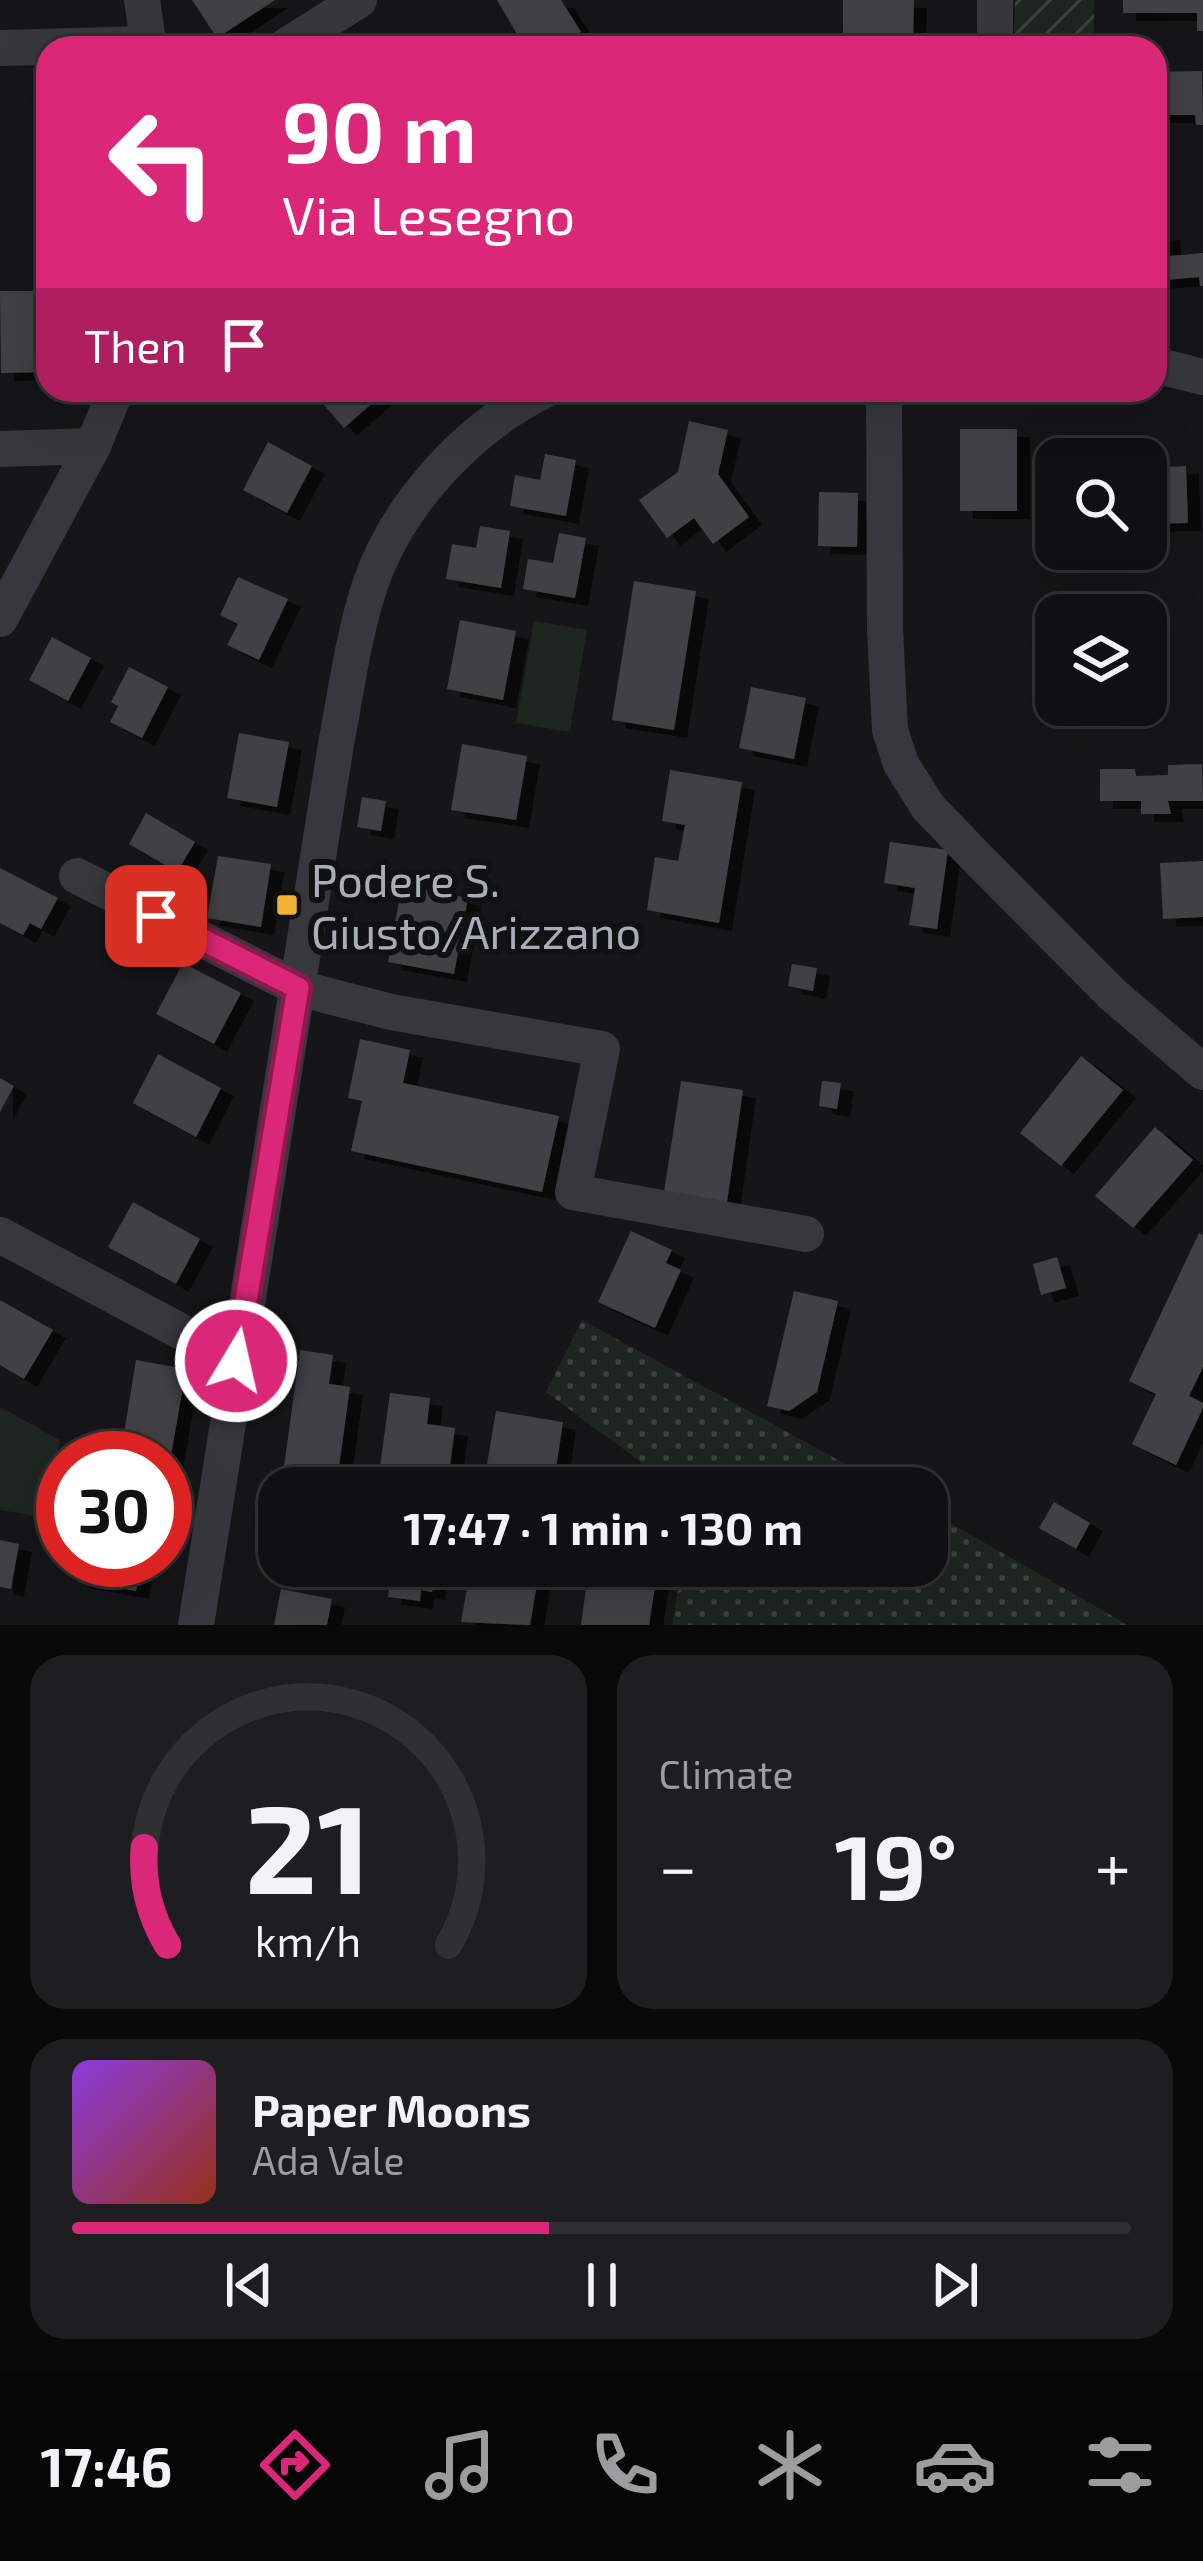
<!DOCTYPE html>
<html lang="en">
<head>
<meta charset="utf-8">
<style>
	:root { --surface:#101012; --page:#1e1e20; --text:#f1f3f6; --muted:#9c9d9f; --line:#303032; --accent:#db2777 }
	body { margin:0; font-family:"Exo 2",sans-serif; background:var(--page); color:var(--text); height:100vh; display:flex; flex-direction:column; font-size:45px; white-space:nowrap }
	* { box-sizing:border-box; margin:0 }
	p { font-size:39px; color:var(--muted) }
	.icon { flex:none; width:66px; height:66px; fill:none; stroke:currentColor; stroke-width:2; stroke-linecap:round; stroke-linejoin:round }
	.map { position:relative; height:1625px; overflow:hidden }
	.details { display:flex; flex-direction:column; gap:30px; padding:30px; background:#09090a; flex:1 }
	.details>* { flex:none }
	.banner { position:absolute; left:36px; top:36px; width:1131px; height:366px; border-radius:36px; box-shadow:0 12px 48px #0002,0 0 0 3px var(--line); background:#db2777; color:#fff; overflow:hidden }
	.buttons { position:absolute; left:1035px; top:438px; display:grid; gap:24px }
	.buttons a { display:grid; place-items:center; width:132px; height:132px; border-radius:24px; background:var(--surface); box-shadow:0 12px 48px #0002,0 0 0 3px var(--line); font-size:60px }
	.speed { position:absolute; left:36px; top:1431px; display:flex; gap:24px; font-size:60px; font-weight:700; text-align:center }
	.speed>* { display:grid; place-content:center; width:156px; height:156px; border-radius:50%; background:var(--surface); box-shadow:0 12px 48px #0002,0 0 0 3px var(--line); line-height:1 }
	.speed .limit { border:18px solid #d22; background:#fff; color:#111 }
	.pin { position:absolute; display:grid; place-items:center; width:102px; height:102px; color:#fff; margin:-51px; border-radius:24px; box-shadow:0 6px 18px #0006 }
	.me { position:absolute; width:132px; margin:-66px; rotate:9deg; stroke-linejoin:round; filter:drop-shadow(0 0 9px #0008) }
	.turn { display:flex; align-items:center; gap:42px; height:252px; padding:0 48px; font-size:54px }
	.turn .icon { width:156px; height:156px; stroke-width:2.5 }
	.turn b { display:block; font-size:84px; line-height:102px }
	.then { display:flex; align-items:center; height:114px; padding:0 48px; background:#0003; gap:24px; font-size:45px }
	.big { font-size:90px; font-weight:700; line-height:1.1 }
	.details .widget { flex:1; display:flex; flex-direction:column; justify-content:center; gap:18px; min-width:0; padding:0 42px; border-radius:36px; background:var(--page) }
	.details .dial { align-items:center; gap:0 }
	.dial svg { height:312px; overflow:visible; fill:none; stroke:var(--line); stroke-width:7; stroke-linecap:round; text-anchor:middle }
	.dial text { fill:var(--text); stroke:none }
	.song { display:flex; align-items:center; gap:36px }
	.cover { width:144px; height:144px; border-radius:18px; background:linear-gradient(135deg,hsl(270 70% 55%),hsl(10 70% 35%)) }
	.played { height:12px; border-radius:6px; background:linear-gradient(90deg,var(--accent) 45%,var(--line) 45%) }
	.keys { display:flex; justify-content:space-around; direction:ltr }
	.heat { display:flex; justify-content:space-between; align-items:center; font-size:66px; direction:ltr }
	.details .tiles { flex:1; display:grid; gap:30px; grid-template-columns:1fr 1fr }
	.widget:last-child { grid-column:span 2 }
	.trip { position:absolute; left:258px; top:1467px; width:690px; height:120px; border-radius:36px; background:var(--surface); box-shadow:0 12px 48px #0002,0 0 0 3px var(--line); font-weight:700; line-height:120px; text-align:center }
	.tab-bar { display:flex; height:192px; justify-content:space-around; align-items:center; background:#060607; color:var(--muted) }
	.tab-bar .icon { width:84px; height:84px }
	.tab-bar .current { color:var(--accent) }
	.tab-bar b { font-size:54px; color:var(--text) }
	.map>svg:first-child { display:block }
</style>
</head>
<body>
<div class="map">
<svg width="1203" height="1625" viewBox="0 0 1203 1625">
	<defs>
		<pattern id="park-dots" width="8" height="8" patternUnits="userSpaceOnUse" patternTransform="scale(3)"><rect width="8" height="8" fill="#1e261f"/><path d="M2 2h.1M6 6h.1" fill="none" stroke="#3c433d" stroke-width="1.8" stroke-linecap="round"/></pattern>
		<pattern id="garden-furrows" width="10" height="10" patternUnits="userSpaceOnUse" patternTransform="scale(3)"><rect width="10" height="10" fill="#1e261f"/><path d="M-1 1l2-2M0 10L10 0M9 11l2-2" fill="none" stroke="#3c433d"/></pattern>
		<filter id="shadow"><feDropShadow dx="13" dy="8" stdDeviation="0" flood-color="#0009"/></filter>
	</defs>
	<rect width="100%" height="100%" fill="#161618"/>
	<!-- grass -->
	<g fill="#1e261f">
		<polygon points="534,621 587,630 570,732 516,723"/>
		<polygon points="0,1407 60,1440 43,1517 0,1510"/>
	</g>
	<!-- park -->
	<g fill="url(#park-dots)">
		<polygon points="582,1320 890,1488 676,1488 546,1392"/>
		<polygon points="927,1510 1128,1625 672,1625 682,1566 927,1566"/>
	</g>
	<!-- garden -->
	<polygon fill="url(#garden-furrows)" points="1015,0 1094,0 1094,48 1014,48"/>
	<!-- building -->
	<g fill="#404145" filter="url(#shadow)">
		<polygon points="192,0 275,0 217,38"/>
		<polygon points="497,0 561,0 581,32 554,48 525,48"/>
		<polygon points="843,0 914,0 913,42 843,42"/>
		<polygon points="1123,0 1203,0 1203,31 1197,31 1197,13 1123,13"/>
		<polygon points="1202,71 1203,125 1196,125 1195,115 1155,115 1155,72"/>
		<polygon points="1167,232 1169,256 1203,253 1203,286 1200,286 1199,277 1155,281 1155,233"/>
		<polygon points="0,291 48,291 48,372 1,373"/>
		<polygon points="311,390 387,390 344,428"/>
		<polygon points="689,421 728,430 718,474 749,517 713,544 694,518 667,538 639,500 678,472"/>
		<rect x="960" y="429" width="57" height="82"/>
		<polygon points="268,442 312,466 287,513 243,490"/>
		<polygon points="545,454 576,460 566,516 510,506 515,475 540,480"/>
		<polygon points="1186,466 1188,523 1146,524 1146,468"/>
		<polygon points="819,492 858,493 857,547 818,546"/>
		<polygon points="480,526 510,531 501,588 446,579 452,544 476,548"/>
		<polygon points="559,533 586,538 575,598 523,589 528,559 553,563"/>
		<polygon points="238,577 288,599 259,660 227,645 238,624 220,615"/>
		<polygon points="634,581 696,591 674,730 612,720"/>
		<polygon points="460,620 516,631 503,700 447,689"/>
		<polygon points="52,637 91,658 68,701 29,680"/>
		<polygon points="129,667 168,687 142,738 110,722 118,706 111,702"/>
		<polygon points="751,687 806,698 794,759 739,748"/>
		<polygon points="239,733 289,742 277,807 227,798"/>
		<polygon points="462,744 527,756 516,820 451,810"/>
		<polygon points="1202,764 1203,801 1168,801 1171,814 1141,814 1141,801 1100,801 1100,769 1135,769 1136,776 1168,775 1168,765"/>
		<polygon points="670,770 742,782 719,923 647,910 655,857 678,861 685,825 662,821"/>
		<polygon points="362,797 386,801 381,831 357,827"/>
		<polygon points="146,813 195,842 177,872 129,844"/>
		<polygon points="890,842 948,850 937,929 909,925 915,888 884,883"/>
		<polygon points="218,856 271,864 261,927 207,918"/>
		<polygon points="1203,861 1203,917 1163,919 1160,863"/>
		<polygon points="0,868 58,898 41,929 30,923 23,935 0,923"/>
		<polygon points="402,885 468,898 454,974 388,962"/>
		<polygon points="183,963 241,993 214,1044 156,1014"/>
		<polygon points="792,964 817,968 813,991 788,986"/>
		<polygon points="360,1039 410,1050 403,1083 559,1116 542,1192 351,1151 362,1101 348,1098"/>
		<polygon points="158,1054 221,1088 196,1137 133,1103"/>
		<polygon points="1081,1056 1123,1090 1061,1166 1020,1133"/>
		<polygon points="0,1078 14,1086 0,1112"/>
		<polygon points="681,1081 743,1090 727,1202 664,1192"/>
		<polygon points="822,1081 841,1083 837,1109 819,1106"/>
		<polygon points="1155,1127 1193,1160 1133,1228 1095,1196"/>
		<polygon points="133,1202 200,1239 176,1284 108,1247"/>
		<polygon points="631,1231 672,1250 666,1263 681,1270 655,1328 598,1302"/>
		<polygon points="1199,1233 1203,1235 1203,1367 1189,1396 1203,1403 1203,1408 1176,1465 1132,1444 1156,1394 1129,1381"/>
		<polygon points="1057,1257 1066,1288 1041,1295 1033,1264"/>
		<polygon points="794,1291 838,1301 817,1392 789,1411 767,1406"/>
		<polygon points="0,1300 53,1330 24,1379 0,1365"/>
		<polygon points="300,1350 333,1355 329,1384 350,1387 336,1488 281,1488"/>
		<polygon points="136,1360 186,1369 169,1467 165,1466 165,1458 120,1458"/>
		<polygon points="390,1393 430,1398 427,1424 455,1428 447,1488 377,1488"/>
		<polygon points="496,1411 563,1422 553,1488 483,1488"/>
		<polygon points="603,1471 629,1475 627,1488 600,1488"/>
		<polygon points="1054,1502 1090,1523 1076,1549 1039,1528"/>
		<polygon points="0,1540 19,1544 11,1589 0,1587"/>
		<polygon points="80,1560 141,1560 136,1591 76,1580"/>
		<polygon points="366,1566 436,1566 432,1592 421,1590 420,1601 388,1597 390,1581 365,1577"/>
		<polygon points="471,1566 540,1566 530,1625 461,1622"/>
		<polygon points="589,1566 658,1566 649,1625 581,1625"/>
		<polygon points="281,1589 332,1599 327,1625 274,1625"/>
	</g>
	<g fill="none" stroke-linecap="round" stroke-linejoin="round">
		<!-- minor -->
		<g stroke="#37383d" stroke-width="36">
			<polyline points="142,0 149,48"/>
			<polyline points="0,48 149,44"/>
			<polyline points="283,48 359,0"/>
			<polyline points="995,48 995,0"/>
			<polyline points="1155,365 1203,377"/>
			<polyline points="884,390 885,629 890,730 901,764 928,807 980,861 1112,994 1203,1072"/>
			<polyline points="0,449 93,446"/>
			<polyline points="0,619 93,446 116,390"/>
			<polyline points="77,876 298,988 391,1012 602,1049 573,1192 806,1234"/>
			<polyline points="0,1235 236,1361"/>
			<path d="M196 1625 336 744C346 692 353 638 369 588 396 506 467 428 545 390"/>
		</g>
	</g>
	<g fill="none" stroke-linecap="round" stroke-linejoin="round">
		<defs>
			<polyline id="route" points="156,916 298,988 236,1361"/>
		</defs>
		<!-- route casing -->
		<use href="#route" stroke="#8e194d" stroke-width="30"/>
		<!-- route -->
		<use href="#route" stroke="#db2777" stroke-width="21"/>
	</g>
	<!-- markers -->
	<rect fill="#f2b134" stroke="#111113" stroke-width="4.5" x="275" y="893" width="24" height="24" rx="6"/>
	<g text-anchor="middle" dominant-baseline="central" stroke-width="12" stroke-linejoin="round" paint-order="stroke">
		<!-- poi labels -->
		<g font-size="45" fill="#a8adb8" stroke="#111113" text-anchor="start">
			<text x="311" y="879">Podere S.<tspan x="311" dy="52">Giusto/Arizzano</tspan></text>
		</g>
	</g>
</svg>
<div class="buttons">
<a><svg class="icon" aria-label="search" viewBox="0 0 24 24"><circle cx="10" cy="10" r="6"/><path d="M15 15l6 6"/></svg></a>
<a><svg class="icon" aria-label="layers" viewBox="0 0 24 24"><path d="M12 4l9 5-9 5-9-5zM3 14l9 5 9-5"/></svg></a>
</div>
<div class="speed"><div class="limit">30</div></div>
<div class="pin" style="left:156px;top:916px;background:#d93025"><svg class="icon" aria-label="arrive" viewBox="0 0 24 24"><path d="M6 21V4h12l-3 4 3 4H6"/></svg></div>
<svg class="me" style="left:236px;top:1361px" viewBox="-20 -20 40 40"><circle r="17" fill="#db2777" stroke="#fff" stroke-width="3"/><path d="M0-11L8 9 0 5-8 9z" fill="#fff"/></svg>
<div class="trip">17:47 · 1 min · 130 m</div>
<div class="banner">
<div class="turn"><svg class="icon" aria-label="left" viewBox="0 0 24 24"><path d="M17 20v-9H6M10 6l-5 5 5 5"/></svg><div><b>90 m</b>Via Lesegno</div></div>
<div class="then">Then<svg class="icon" aria-label="arrive" viewBox="0 0 24 24"><path d="M6 21V4h12l-3 4 3 4H6"/></svg></div>
</div>
</div>
<section class="details">
<div class="tiles">
<div class="widget dial"><svg viewBox="0 0 100 80">
<path d="M14 69A42 42 0 1 1 86 69"/>
<path d="M14 69A42 42 0 0 1 8 44" stroke="#db2777"/>
<text x="50" y="56" font-size="32" font-weight="700">21</text>
<text x="50" y="72" font-size="11">km/h</text>
</svg></div>
<div class="widget"><p>Climate</p>
<div class="heat"><a>−</a><b class="big">19°</b><a>+</a></div>
</div>
<div class="widget">
<div class="song"><i class="cover"></i><div><b>Paper Moons</b><p>Ada Vale</p></div></div>
<div class="played"></div>
<div class="keys"><svg class="icon" aria-label="previous" viewBox="0 0 24 24"><path d="M18 5L8 12l10 7zM5 5v14"/></svg><svg class="icon" aria-label="pause" viewBox="0 0 24 24"><path d="M8 5v14M16 5v14"/></svg><svg class="icon" aria-label="next" viewBox="0 0 24 24"><path d="M6 5l10 7-10 7zM19 5v14"/></svg></div>
</div>
</div>
</section>
<nav class="tab-bar">
<b>17:46</b>
<svg class="icon current" aria-label="directions" viewBox="0 0 24 24"><path d="M12 3l9 9-9 9-9-9zM9 14v-3h6M13 9l2 2-2 2"/></svg>
<svg class="icon" aria-label="music" viewBox="0 0 24 24"><path d="M9 18V5l10-2v13"/><circle cx="6" cy="18" r="3"/><circle cx="16" cy="16" r="3"/></svg>
<svg class="icon" aria-label="phone" viewBox="0 0 24 24"><path d="M5 4h4l2 5-3 2q2 4 5 5l2-3 5 2v4C11 20 4 13 5 4z"/></svg>
<svg class="icon" aria-label="climate" viewBox="0 0 24 24"><path d="M12 3v18M4 7l16 10M4 17L20 7"/></svg>
<svg class="icon" aria-label="car" viewBox="0 0 24 24"><path d="M5 17H2v-5l4-1 3-4h7l3 4 3 1v5h-3M9 17h6M6 11h13"/><circle cx="7" cy="17" r="2"/><circle cx="17" cy="17" r="2"/></svg>
<svg class="icon" aria-label="filters" viewBox="0 0 24 24"><path d="M4 7h16M4 17h16"/><circle cx="9" cy="7" r="2"/><circle cx="15" cy="17" r="2"/></svg>
</nav>
</body>
</html>
